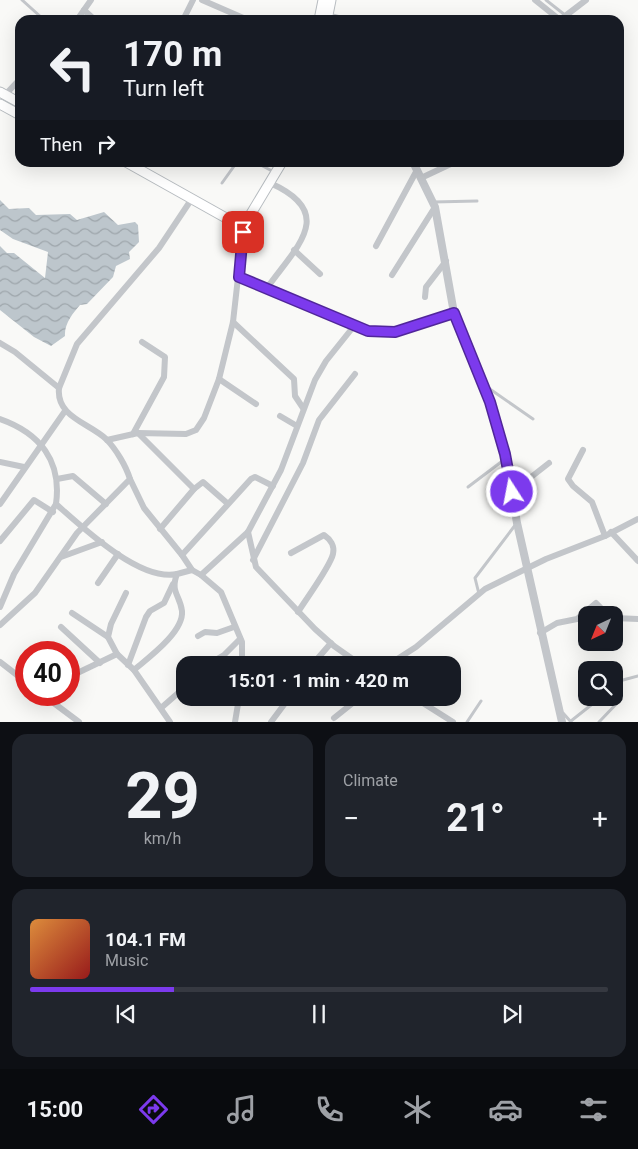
<!DOCTYPE html>
<html lang="en">
<head>
<meta charset="utf-8">
<style>
	:root { --surface:#171b24; --page:#20242c; --text:#f1f3f6; --muted:#9ea1a6; --line:#363941; --accent:#7c3aed }
	body { margin:0; font-family:Roboto,sans-serif; background:var(--page); color:var(--text); height:100vh; display:flex; flex-direction:column; font-size:19px; white-space:nowrap }
	* { box-sizing:border-box; margin:0 }
	p { font-size:16px; color:var(--muted) }
	.icon { flex:none; width:28px; height:28px; fill:none; stroke:currentColor; stroke-width:2; stroke-linecap:round; stroke-linejoin:round }
	.map { position:relative; height:722px; overflow:hidden }
	.details { display:flex; flex-direction:column; gap:12px; padding:12px; background:#0d0f14; flex:1 }
	.details>* { flex:none }
	.banner { position:absolute; left:15px; top:15px; width:609px; height:152px; border-radius:15px; box-shadow:0 5px 20px #0002; background:#171b24; color:var(--text); overflow:hidden }
	.needle { width:32px; rotate:223deg }
	.fabs { position:absolute; left:578px; top:606px; display:grid; gap:10px }
	.fabs a { display:grid; place-items:center; width:45px; height:45px; border-radius:10px; background:var(--surface); box-shadow:0 5px 20px #0002; font-size:25px }
	.speed { position:absolute; left:15px; top:641px; display:flex; gap:10px; font-size:25px; font-weight:700; text-align:center }
	.speed>* { display:grid; place-content:center; width:65px; height:65px; border-radius:50%; background:var(--surface); box-shadow:0 5px 20px #0002; line-height:1 }
	.speed .limit { border:8px solid #d22; background:#fff; color:#111 }
	.pin { position:absolute; display:grid; place-items:center; width:42px; height:42px; color:#fff; margin:-21px; border-radius:10px; box-shadow:0 2px 8px #0006 }
	.me { position:absolute; width:55px; margin:-28px; rotate:349deg; stroke-linejoin:round; filter:drop-shadow(0 0 4px #0008) }
	.turn { display:flex; align-items:center; gap:18px; height:105px; padding:0 25px; font-size:22px }
	.turn .icon { width:65px; height:65px; stroke-width:2.5 }
	.turn b { display:block; font-size:35px; line-height:42px }
	.then { display:flex; align-items:center; height:48px; padding:0 25px; background:#0003; gap:10px; font-size:19px }
	.big { font-size:38px; font-weight:700; line-height:1.1 }
	.details .tile { flex:1; display:flex; flex-direction:column; justify-content:center; gap:8px; min-width:0; padding:0 18px; border-radius:15px; background:var(--page) }
	.details .dial { align-items:center; gap:0 }
	.dial b { font-size:65px; line-height:1 }
	.song { display:flex; align-items:center; gap:15px }
	.cover { width:60px; height:60px; border-radius:8px; background:linear-gradient(135deg,hsl(30 70% 55%),hsl(0 70% 35%)) }
	.played { height:5px; border-radius:2px; background:linear-gradient(90deg,var(--accent) 25%,var(--line) 25%) }
	.keys { display:flex; justify-content:space-around; direction:ltr }
	.heat { display:flex; justify-content:space-between; align-items:center; font-size:28px; direction:ltr }
	.details .tiles { flex:1; display:grid; gap:12px; grid-template-columns:1fr 1fr }
	.tile:last-child { grid-column:span 2 }
	.trip { position:absolute; left:176px; top:656px; width:285px; height:50px; border-radius:15px; background:var(--surface); box-shadow:0 5px 20px #0002; font-weight:700; line-height:50px; text-align:center }
	.tab-bar { display:flex; height:80px; justify-content:space-around; align-items:center; background:#090b0e; color:var(--muted) }
	.tab-bar .icon { width:35px; height:35px }
	.tab-bar .active { color:var(--accent) }
	.tab-bar b { font-size:22px; color:var(--text) }
	.map>svg:first-child { display:block }
</style>
</head>
<body>
<div class="map">
<svg width="638" height="722" viewBox="0 0 638 722">
	<defs>
		<pattern id="water-waves" width="16" height="10" patternUnits="userSpaceOnUse" patternTransform="scale(1.25)"><rect width="16" height="10" fill="#bdc6cc"/><path d="M0 5q4-4 8 0t8 0" fill="none" stroke="#9ea6ab"/></pattern>
	</defs>
	<rect width="100%" height="100%" fill="#f9f9f7"/>
	<!-- water -->
	<path fill="url(#water-waves)" d="M0 200 9 209 29 208 36 215 70 214 77 220 104 212 118 225 135 222 138 225 139 242 129 252 130 259 116 266 113 277 87 304 80 305C73 313 64 324 65 336L51 346 34 337 0 310V246L7 253H14L45 278 48 252 13 239 0 230Z"/>
	<g fill="none" stroke-linecap="round" stroke-linejoin="round">
		<defs>
			<g id="secondary">
				<polyline points="319,20 323,0"/>
				<polyline points="327,20 331,0"/>
				<polyline points="0,92 20,103"/>
				<polyline points="0,104 20,115"/>
				<polyline points="126,162 235,223"/>
				<circle cx="241" cy="226" r="7"/>
				<polyline points="246,222 282,162"/>
			</g>
		</defs>
		<!-- secondary casing -->
		<use href="#secondary" stroke="#b7bcc0" stroke-width="11"/>
		<!-- service -->
		<g stroke="#c3c6ca" stroke-width="3">
			<polyline points="22,0 42,18"/>
			<polyline points="546,0 565,15"/>
			<polyline points="329,14 352,20"/>
			<polyline points="255,162 274,172"/>
			<polyline points="222,183 237,162"/>
			<polyline points="433,202 477,201"/>
			<polyline points="487,387 533,419"/>
			<polyline points="468,487 505,459"/>
			<polyline points="479,594 475,578 516,524"/>
			<polyline points="614,685 623,680 638,676"/>
			<polyline points="428,705 430,698"/>
			<polyline points="563,713 571,722"/>
			<polyline points="571,721 600,698"/>
			<polyline points="467,722 481,701"/>
			<polyline points="599,722 621,699"/>
		</g>
		<!-- minor -->
		<g stroke="#c3c6ca" stroke-width="6">
			<polyline points="202,0 248,20"/>
			<polyline points="535,0 560,20"/>
			<polyline points="84,10 95,20"/>
			<polyline points="77,20 91,0"/>
			<polyline points="183,20 193,0"/>
			<polyline points="560,20 586,0"/>
			<polyline points="5,95 20,79"/>
			<polyline points="421,178 455,162"/>
			<polyline points="376,246 417,170"/>
			<polyline points="294,250 320,274"/>
			<polyline points="392,275 435,207"/>
			<polyline points="239,277 368,331 395,332 454,313"/>
			<path d="M267 288C296 247 338 213 270 183"/>
			<polyline points="425,297 426,287 446,261"/>
			<polyline points="233,322 294,379 295,396 303,408"/>
			<polyline points="0,343 15,352 59,388"/>
			<polyline points="219,379 256,404"/>
			<polyline points="280,416 297,426"/>
			<path d="M0 419C40 433 62 461 56 504 82 527 140 582 177 574"/>
			<polyline points="138,433 194,489 160,529"/>
			<polyline points="133,434 164,377 165,357 142,342"/>
			<polyline points="107,440 138,433 186,434 196,430 204,418 219,379 233,322 243,233"/>
			<polyline points="583,450 568,479 573,486 592,502 605,536"/>
			<polyline points="0,462 24,467"/>
			<polyline points="57,479 73,476 106,504"/>
			<polyline points="130,479 144,508 182,555 192,570 201,575 248,532 281,470 315,380 326,361 354,326"/>
			<polyline points="194,489 203,482 227,503"/>
			<polyline points="512,492 549,463"/>
			<polyline points="0,504 65,411"/>
			<polyline points="248,532 256,567 315,629 334,646 361,665"/>
			<polyline points="611,532 638,561"/>
			<polyline points="0,541 34,500 53,512"/>
			<path d="M291 553 324 535C330 539 335 546 333 554 330 567 306 599 298 612"/>
			<polyline points="182,555 251,479 255,477 273,486"/>
			<polyline points="61,557 102,542"/>
			<polyline points="253,560 303,463 319,420 355,374"/>
			<polyline points="201,575 221,592 242,642 242,665"/>
			<polyline points="98,583 118,554"/>
			<polyline points="0,607 14,574 56,504"/>
			<polyline points="72,613 108,637"/>
			<polyline points="614,618 638,619"/>
			<path d="M0 625 35 593 77 533 130 479C126 466 116 449 106 439 89 423 56 417 59 388L77 344 159 248 191 200"/>
			<polyline points="61,627 100,663"/>
			<polyline points="540,633 557,623 577,619 596,603 608,615"/>
			<polyline points="198,636 205,632 217,633 234,627"/>
			<polyline points="117,654 108,637 111,624 126,593"/>
			<polyline points="0,662 26,682"/>
			<polyline points="128,665 146,617 150,611 164,603 173,584"/>
			<polyline points="207,665 224,655 240,639"/>
			<polyline points="312,665 331,643"/>
			<polyline points="388,665 416,647 485,589 546,559 605,536 638,519"/>
			<path d="M134 670C148 658 184 632 182 611 180 595 170 592 177 574L192 570"/>
			<polyline points="69,677 117,654 134,670 170,722"/>
			<polyline points="43,695 79,722"/>
			<polyline points="415,698 453,722"/>
			<polyline points="161,708 185,687"/>
			<polyline points="334,718 359,698"/>
			<polyline points="235,722 239,698"/>
			<polyline points="271,722 289,698"/>
		</g>
		<!-- tertiary -->
		<polyline stroke="#c3c6ca" stroke-width="8" points="413,162 435,207 454,313 490,402 505,454 517,523 562,722"/>
		<!-- secondary -->
		<use href="#secondary" stroke="#fff" stroke-width="9"/>
	</g>
	<g fill="none" stroke-linecap="round" stroke-linejoin="round">
		<defs>
			<polyline id="route" points="243,232 239,277 368,331 395,332 454,313 490,402 505,454 512,492"/>
		</defs>
		<!-- route casing -->
		<use href="#route" stroke="#51269a" stroke-width="12"/>
		<!-- route -->
		<use href="#route" stroke="#7c3aed" stroke-width="9"/>
	</g>
</svg>
<div class="fabs">
<a><svg class="needle" viewBox="-14 -14 28 28"><path d="M0-13l5 13h-10z" fill="#e53935"/><path d="M0 13l5-13h-10z" fill="#9ea1a6"/></svg></a>
<a><svg class="icon" aria-label="search" viewBox="0 0 24 24"><circle cx="10" cy="10" r="6"/><path d="M15 15l6 6"/></svg></a>
</div>
<div class="speed"><div class="limit">40</div></div>
<div class="pin" style="left:243px;top:232px;background:#d93025"><svg class="icon" aria-label="arrive" viewBox="0 0 24 24"><path d="M6 21V4h12l-3 4 3 4H6"/></svg></div>
<svg class="me" style="left:512px;top:492px" viewBox="-20 -20 40 40"><circle r="17" fill="#7c3aed" stroke="#fff" stroke-width="3"/><path d="M0-11L8 9 0 5-8 9z" fill="#fff"/></svg>
<div class="trip">15:01 · 1 min · 420 m</div>
<div class="banner">
<div class="turn"><svg class="icon" aria-label="left" viewBox="0 0 24 24"><path d="M17 20v-9H6M10 6l-5 5 5 5"/></svg><div><b>170 m</b>Turn left</div></div>
<div class="then">Then<svg class="icon" aria-label="right" viewBox="0 0 24 24"><path d="M7 20v-9h11M14 6l5 5-5 5"/></svg></div>
</div>
</div>
<section class="details">
<div class="tiles">
<div class="tile dial"><b>29</b><p>km/h</p></div>
<div class="tile"><p>Climate</p>
<div class="heat"><a>−</a><b class="big">21°</b><a>+</a></div>
</div>
<div class="tile">
<div class="song"><i class="cover"></i><div><b>104.1 FM</b><p>Music</p></div></div>
<div class="played"></div>
<div class="keys"><svg class="icon" aria-label="previous" viewBox="0 0 24 24"><path d="M18 5L8 12l10 7zM5 5v14"/></svg><svg class="icon" aria-label="pause" viewBox="0 0 24 24"><path d="M8 5v14M16 5v14"/></svg><svg class="icon" aria-label="next" viewBox="0 0 24 24"><path d="M6 5l10 7-10 7zM19 5v14"/></svg></div>
</div>
</div>
</section>
<nav class="tab-bar">
<b>15:00</b>
<svg class="icon active" aria-label="directions" viewBox="0 0 24 24"><path d="M12 3l9 9-9 9-9-9zM9 14v-3h6M13 9l2 2-2 2"/></svg>
<svg class="icon" aria-label="music" viewBox="0 0 24 24"><path d="M9 18V5l10-2v13"/><circle cx="6" cy="18" r="3"/><circle cx="16" cy="16" r="3"/></svg>
<svg class="icon" aria-label="phone" viewBox="0 0 24 24"><path d="M5 4h4l2 5-3 2q2 4 5 5l2-3 5 2v4C11 20 4 13 5 4z"/></svg>
<svg class="icon" aria-label="climate" viewBox="0 0 24 24"><path d="M12 3v18M4 7l16 10M4 17L20 7"/></svg>
<svg class="icon" aria-label="car" viewBox="0 0 24 24"><path d="M5 17H2v-5l4-1 3-4h7l3 4 3 1v5h-3M9 17h6M6 11h13"/><circle cx="7" cy="17" r="2"/><circle cx="17" cy="17" r="2"/></svg>
<svg class="icon" aria-label="filters" viewBox="0 0 24 24"><path d="M4 7h16M4 17h16"/><circle cx="9" cy="7" r="2"/><circle cx="15" cy="17" r="2"/></svg>
</nav>
</body>
</html>
